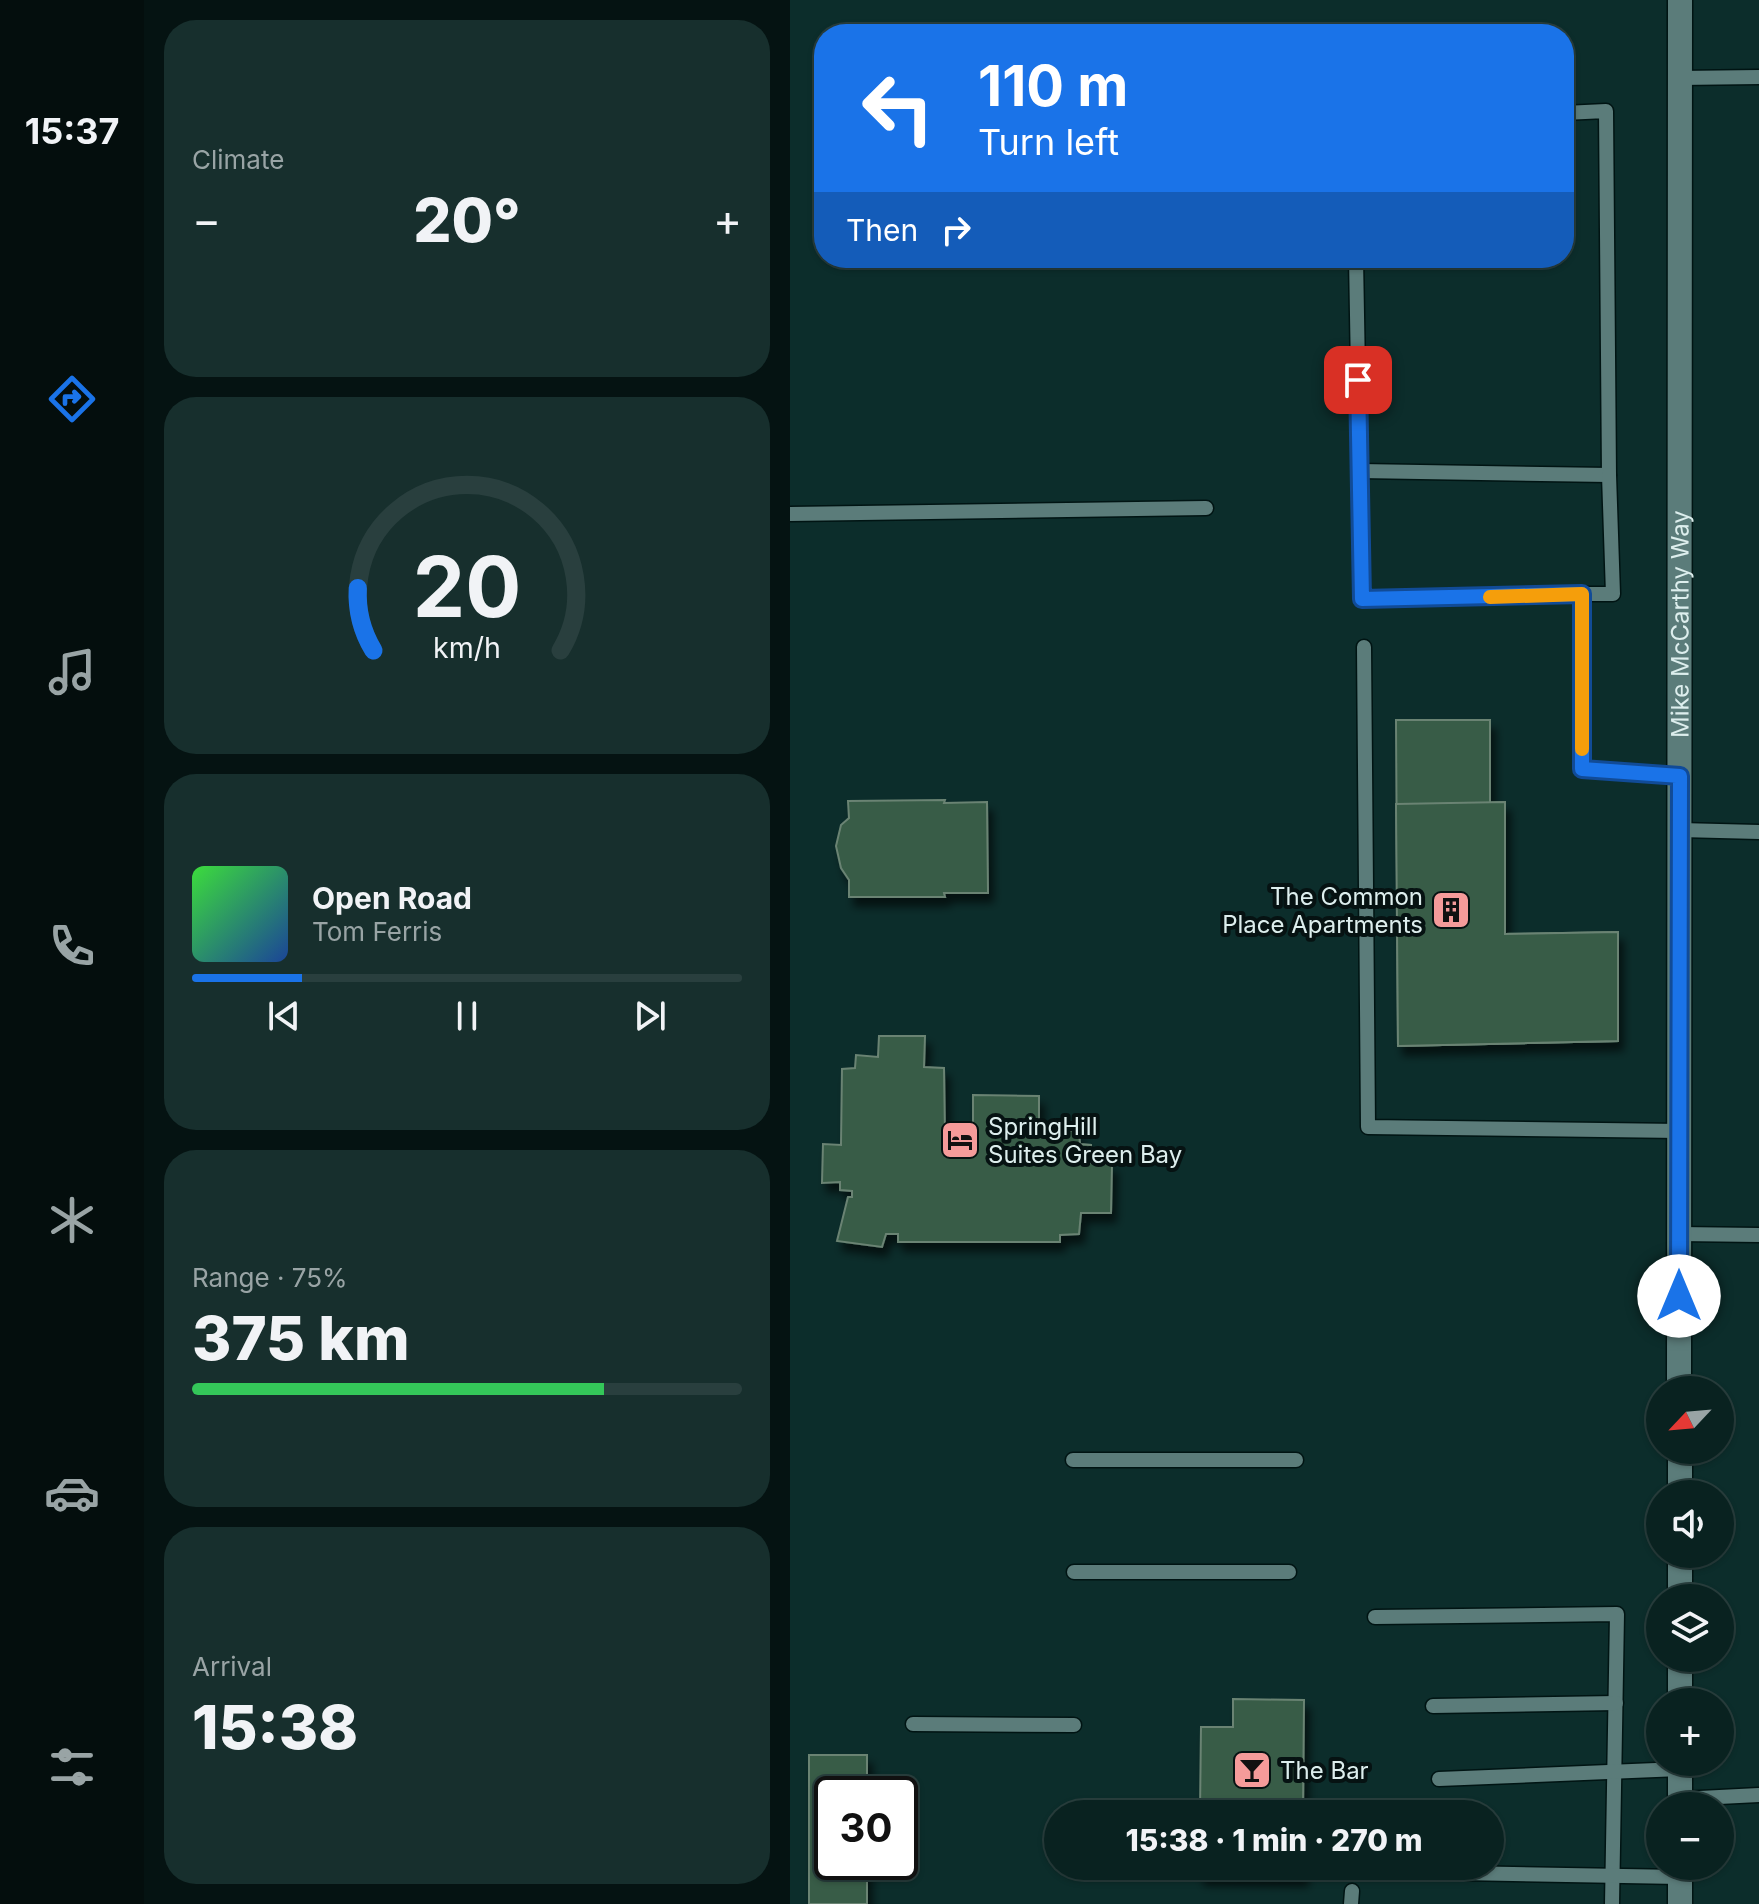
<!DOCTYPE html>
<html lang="en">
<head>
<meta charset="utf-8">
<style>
	:root { --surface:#092220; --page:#172f2d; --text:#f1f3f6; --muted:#99a4a5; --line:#293f3e; --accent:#1a73e8 }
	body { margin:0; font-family:Inter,sans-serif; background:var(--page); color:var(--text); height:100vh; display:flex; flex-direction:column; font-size:30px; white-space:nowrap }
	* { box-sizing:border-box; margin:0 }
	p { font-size:26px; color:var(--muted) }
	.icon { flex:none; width:44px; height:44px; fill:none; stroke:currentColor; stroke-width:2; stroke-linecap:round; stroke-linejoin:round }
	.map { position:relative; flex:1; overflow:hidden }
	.drawer { display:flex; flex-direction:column; gap:20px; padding:20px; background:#051312; width:646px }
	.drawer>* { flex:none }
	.top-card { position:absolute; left:24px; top:24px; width:760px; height:244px; border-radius:32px; box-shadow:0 2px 6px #0004,0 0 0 2px var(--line); background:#1a73e8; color:#fff; overflow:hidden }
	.needle { width:52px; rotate:244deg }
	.tools { position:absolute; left:856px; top:1376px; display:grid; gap:16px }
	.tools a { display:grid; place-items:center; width:88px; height:88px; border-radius:50%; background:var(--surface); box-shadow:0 2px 6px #0004,0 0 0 2px var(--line); font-size:40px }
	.speed { position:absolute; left:24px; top:1776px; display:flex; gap:16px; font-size:40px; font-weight:700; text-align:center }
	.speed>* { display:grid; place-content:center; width:104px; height:104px; border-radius:50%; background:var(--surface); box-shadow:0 2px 6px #0004,0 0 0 2px var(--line); line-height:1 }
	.speed .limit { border:4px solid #111; border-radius:12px; background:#fff; color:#111 }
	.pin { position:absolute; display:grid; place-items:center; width:68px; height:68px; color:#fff; margin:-34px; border-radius:16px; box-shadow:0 4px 12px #0006 }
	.me { position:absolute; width:88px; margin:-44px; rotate:0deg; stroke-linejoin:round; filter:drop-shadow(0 0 6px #0008) }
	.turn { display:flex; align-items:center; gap:28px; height:168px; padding:0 32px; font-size:36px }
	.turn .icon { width:104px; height:104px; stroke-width:2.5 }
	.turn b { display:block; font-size:56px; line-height:68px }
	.then { display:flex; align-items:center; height:76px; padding:0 32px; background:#0003; gap:16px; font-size:30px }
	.big { font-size:60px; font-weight:800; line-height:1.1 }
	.drawer .card { flex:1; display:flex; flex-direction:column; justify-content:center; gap:12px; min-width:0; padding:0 28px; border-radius:32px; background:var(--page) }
	.drawer .dial { align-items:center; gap:0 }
	.dial svg { height:208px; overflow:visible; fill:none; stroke:var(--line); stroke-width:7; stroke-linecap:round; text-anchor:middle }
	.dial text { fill:var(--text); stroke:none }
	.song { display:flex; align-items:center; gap:24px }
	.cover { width:96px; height:96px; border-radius:12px; background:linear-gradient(135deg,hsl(120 70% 55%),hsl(220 70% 35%)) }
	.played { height:8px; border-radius:4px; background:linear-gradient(90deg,var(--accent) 20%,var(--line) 20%) }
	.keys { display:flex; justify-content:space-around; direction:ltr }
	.heat { display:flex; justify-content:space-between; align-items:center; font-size:44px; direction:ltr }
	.charge { height:12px; border-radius:6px; background:linear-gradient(90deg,#34c759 75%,var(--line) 0) }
	.trip { position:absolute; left:254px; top:1800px; width:460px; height:80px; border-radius:40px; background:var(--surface); box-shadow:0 2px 6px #0004,0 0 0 2px var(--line); font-weight:800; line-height:80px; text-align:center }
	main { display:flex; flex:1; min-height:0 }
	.tab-bar { display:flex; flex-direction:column; width:144px; justify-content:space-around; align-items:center; background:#040e0d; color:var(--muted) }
	.tab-bar .icon { width:56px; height:56px }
	.tab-bar .selected { color:var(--accent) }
	.tab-bar b { font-size:36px; color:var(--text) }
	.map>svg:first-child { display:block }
</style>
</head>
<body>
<main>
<nav class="tab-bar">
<b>15:37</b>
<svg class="icon selected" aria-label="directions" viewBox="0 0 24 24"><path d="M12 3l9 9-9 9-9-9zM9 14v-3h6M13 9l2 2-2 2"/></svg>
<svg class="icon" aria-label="music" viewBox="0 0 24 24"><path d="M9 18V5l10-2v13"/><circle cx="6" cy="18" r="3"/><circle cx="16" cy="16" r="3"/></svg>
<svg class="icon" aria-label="phone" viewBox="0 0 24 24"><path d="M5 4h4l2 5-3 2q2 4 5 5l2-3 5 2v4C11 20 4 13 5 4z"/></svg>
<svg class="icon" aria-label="climate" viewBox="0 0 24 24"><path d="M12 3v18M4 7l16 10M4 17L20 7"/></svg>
<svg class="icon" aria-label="car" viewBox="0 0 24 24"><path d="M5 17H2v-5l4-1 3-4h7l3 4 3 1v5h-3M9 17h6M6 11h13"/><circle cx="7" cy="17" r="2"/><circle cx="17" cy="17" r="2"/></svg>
<svg class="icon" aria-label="filters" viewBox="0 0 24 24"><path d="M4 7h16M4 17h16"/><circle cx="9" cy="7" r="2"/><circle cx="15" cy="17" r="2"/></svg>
</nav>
<section class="drawer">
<div class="card"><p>Climate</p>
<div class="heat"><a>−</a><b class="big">20°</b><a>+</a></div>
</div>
<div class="card dial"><svg viewBox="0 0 100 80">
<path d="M14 69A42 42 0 1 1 86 69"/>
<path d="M14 69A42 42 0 0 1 8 45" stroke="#1a73e8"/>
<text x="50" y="56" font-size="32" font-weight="700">20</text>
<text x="50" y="72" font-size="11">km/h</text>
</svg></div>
<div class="card">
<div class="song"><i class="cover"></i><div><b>Open Road</b><p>Tom Ferris</p></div></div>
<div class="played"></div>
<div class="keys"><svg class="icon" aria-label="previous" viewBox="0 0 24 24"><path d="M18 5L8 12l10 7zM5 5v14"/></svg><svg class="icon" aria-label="pause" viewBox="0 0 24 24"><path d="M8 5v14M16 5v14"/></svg><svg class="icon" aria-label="next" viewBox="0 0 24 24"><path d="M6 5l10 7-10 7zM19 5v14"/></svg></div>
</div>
<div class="card"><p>Range · 75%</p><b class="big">375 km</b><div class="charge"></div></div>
<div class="card"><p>Arrival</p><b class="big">15:38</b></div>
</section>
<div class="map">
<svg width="969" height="1904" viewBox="0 0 969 1904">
	<defs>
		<filter id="shadow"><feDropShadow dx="5" dy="9" stdDeviation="4" flood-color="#0009"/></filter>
	</defs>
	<rect width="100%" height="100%" fill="#0c2d2b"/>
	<!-- building -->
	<g fill="#375b46" stroke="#6a8373" stroke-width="2" filter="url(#shadow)">
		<polygon points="606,720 700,720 700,803 715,802 715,934 828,932 828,1041 608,1046"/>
		<polygon points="155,800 154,803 197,802 198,893 154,893 155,897 59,897 59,880 51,868 46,846 51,825 59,818 58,801"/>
		<polygon points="715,802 715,934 828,932 828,1041 608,1046 606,804"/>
		<polygon points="89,1036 135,1036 134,1067 154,1068 155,1136 164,1135 165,1130 183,1131 183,1095 249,1096 249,1130 289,1131 290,1144 301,1145 301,1163 322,1164 321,1213 291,1213 289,1234 270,1235 270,1242 108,1242 108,1234 96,1234 92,1247 47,1241 58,1197 62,1197 62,1191 50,1190 50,1182 32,1183 33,1144 51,1145 52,1069 65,1068 66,1055 88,1057"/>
		<polygon points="443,1699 514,1700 513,1814 410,1814 411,1727 443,1727"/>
		<polygon points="19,1755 77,1755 77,1794 42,1794 42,1862 77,1862 77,1904 19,1904"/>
		<polygon points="410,1866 513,1866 513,1877 409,1876"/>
	</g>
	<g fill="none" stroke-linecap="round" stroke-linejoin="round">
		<defs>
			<g id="lane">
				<polyline points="889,78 969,77"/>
				<polyline points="566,258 572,599 792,594 792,769 890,776"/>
				<polyline points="570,471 819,475 816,111 774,113"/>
				<polyline points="0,514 416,508"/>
				<polyline points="792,594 823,594 819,475"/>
				<polyline points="574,647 578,1127 890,1131"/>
				<polyline points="890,830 969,832"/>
				<polyline points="889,1234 969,1235"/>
				<polyline points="283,1460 506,1460"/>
				<polyline points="284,1572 499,1572"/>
				<polyline points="585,1617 827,1614 822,1904"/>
				<polyline points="643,1706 826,1703"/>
				<polyline points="123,1724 284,1725"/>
				<polyline points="649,1779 890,1769"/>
				<polyline points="890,1799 969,1795"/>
				<polyline points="617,1872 890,1877"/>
				<polyline points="561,1904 562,1891"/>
			</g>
			<g id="street">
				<path id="s1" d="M889 1390 890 0"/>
				<polyline points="890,1450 890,1494"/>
				<polyline points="890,1554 890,1598"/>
				<polyline points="890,1658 890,1702"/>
				<polyline points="890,1762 890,1806"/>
				<polyline points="890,1904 890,1866"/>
			</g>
		</defs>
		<!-- lane casing -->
		<use href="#lane" stroke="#001413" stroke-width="17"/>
		<!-- street casing -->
		<use href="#street" stroke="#001413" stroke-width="27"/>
		<!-- lane -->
		<use href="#lane" stroke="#5b7c7a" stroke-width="14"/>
		<!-- street -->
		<use href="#street" stroke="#5b7c7a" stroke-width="24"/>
	</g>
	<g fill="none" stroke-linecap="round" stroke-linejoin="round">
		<defs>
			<polyline id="route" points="568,380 572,599 792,594 792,769 890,776 889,1296"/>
		</defs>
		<!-- route casing -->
		<use href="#route" stroke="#114b97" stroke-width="20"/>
		<!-- route -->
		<use href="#route" stroke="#1a73e8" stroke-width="14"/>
		<!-- slow -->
		<polyline stroke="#f59e0b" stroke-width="14" points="700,597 792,594 792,749"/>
	</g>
	<!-- icons -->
	<defs>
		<symbol id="building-square" viewBox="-11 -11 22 22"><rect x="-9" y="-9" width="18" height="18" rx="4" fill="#f59b9a" stroke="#061212"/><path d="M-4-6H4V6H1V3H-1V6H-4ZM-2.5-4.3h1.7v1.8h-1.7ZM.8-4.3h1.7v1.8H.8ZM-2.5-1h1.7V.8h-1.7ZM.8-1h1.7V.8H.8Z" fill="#111"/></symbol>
		<symbol id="hotel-square" viewBox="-11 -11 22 22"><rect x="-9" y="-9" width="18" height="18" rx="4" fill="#f59b9a" stroke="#061212"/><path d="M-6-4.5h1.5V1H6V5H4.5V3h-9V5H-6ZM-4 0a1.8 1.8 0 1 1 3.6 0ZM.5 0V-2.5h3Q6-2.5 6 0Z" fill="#111"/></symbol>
		<symbol id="bar-square" viewBox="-11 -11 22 22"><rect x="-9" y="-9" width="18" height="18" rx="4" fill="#f59b9a" stroke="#061212"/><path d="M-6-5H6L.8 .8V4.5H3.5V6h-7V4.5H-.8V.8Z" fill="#111"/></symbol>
	</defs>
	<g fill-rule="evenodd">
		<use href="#building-square" x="639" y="888" width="44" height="44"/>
		<use href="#hotel-square" x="148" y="1118" width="44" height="44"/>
		<use href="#bar-square" x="440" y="1748" width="44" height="44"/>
	</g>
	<g text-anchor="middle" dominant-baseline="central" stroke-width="8" stroke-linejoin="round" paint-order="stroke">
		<!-- street labels -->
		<g font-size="24" fill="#ddeeed" stroke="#061212">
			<text stroke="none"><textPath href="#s1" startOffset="766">Mike McCarthy Way</textPath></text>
		</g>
		<!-- poi labels -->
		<g font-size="24" fill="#ddeeed" stroke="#061212" text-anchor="start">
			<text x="633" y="896" text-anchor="end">The Common<tspan x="633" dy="28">Place Apartments</tspan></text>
			<text x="198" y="1126">SpringHill<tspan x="198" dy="28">Suites Green Bay</tspan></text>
			<text x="490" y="1770">The Bar</text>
		</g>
	</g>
</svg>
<div class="tools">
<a><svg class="needle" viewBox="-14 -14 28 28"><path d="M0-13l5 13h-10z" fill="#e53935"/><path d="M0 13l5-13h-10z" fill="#99a4a5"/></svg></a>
<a><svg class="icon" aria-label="sound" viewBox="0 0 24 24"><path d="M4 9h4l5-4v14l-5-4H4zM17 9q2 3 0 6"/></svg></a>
<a><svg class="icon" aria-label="layers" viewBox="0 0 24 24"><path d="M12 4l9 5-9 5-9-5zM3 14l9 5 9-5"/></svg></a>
<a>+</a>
<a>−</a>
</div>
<div class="speed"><div class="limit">30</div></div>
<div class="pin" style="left:568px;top:380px;background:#d93025"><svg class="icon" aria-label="arrive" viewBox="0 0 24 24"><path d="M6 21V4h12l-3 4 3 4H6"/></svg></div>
<svg class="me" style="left:889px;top:1296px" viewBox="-20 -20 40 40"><circle r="19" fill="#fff"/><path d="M0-13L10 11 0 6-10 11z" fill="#1a73e8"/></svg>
<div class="trip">15:38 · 1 min · 270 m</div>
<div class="top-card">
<div class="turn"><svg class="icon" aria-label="left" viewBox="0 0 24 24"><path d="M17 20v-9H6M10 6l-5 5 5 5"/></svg><div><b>110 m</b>Turn left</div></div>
<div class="then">Then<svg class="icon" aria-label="right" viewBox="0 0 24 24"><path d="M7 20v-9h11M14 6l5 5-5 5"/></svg></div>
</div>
</div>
</main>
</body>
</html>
